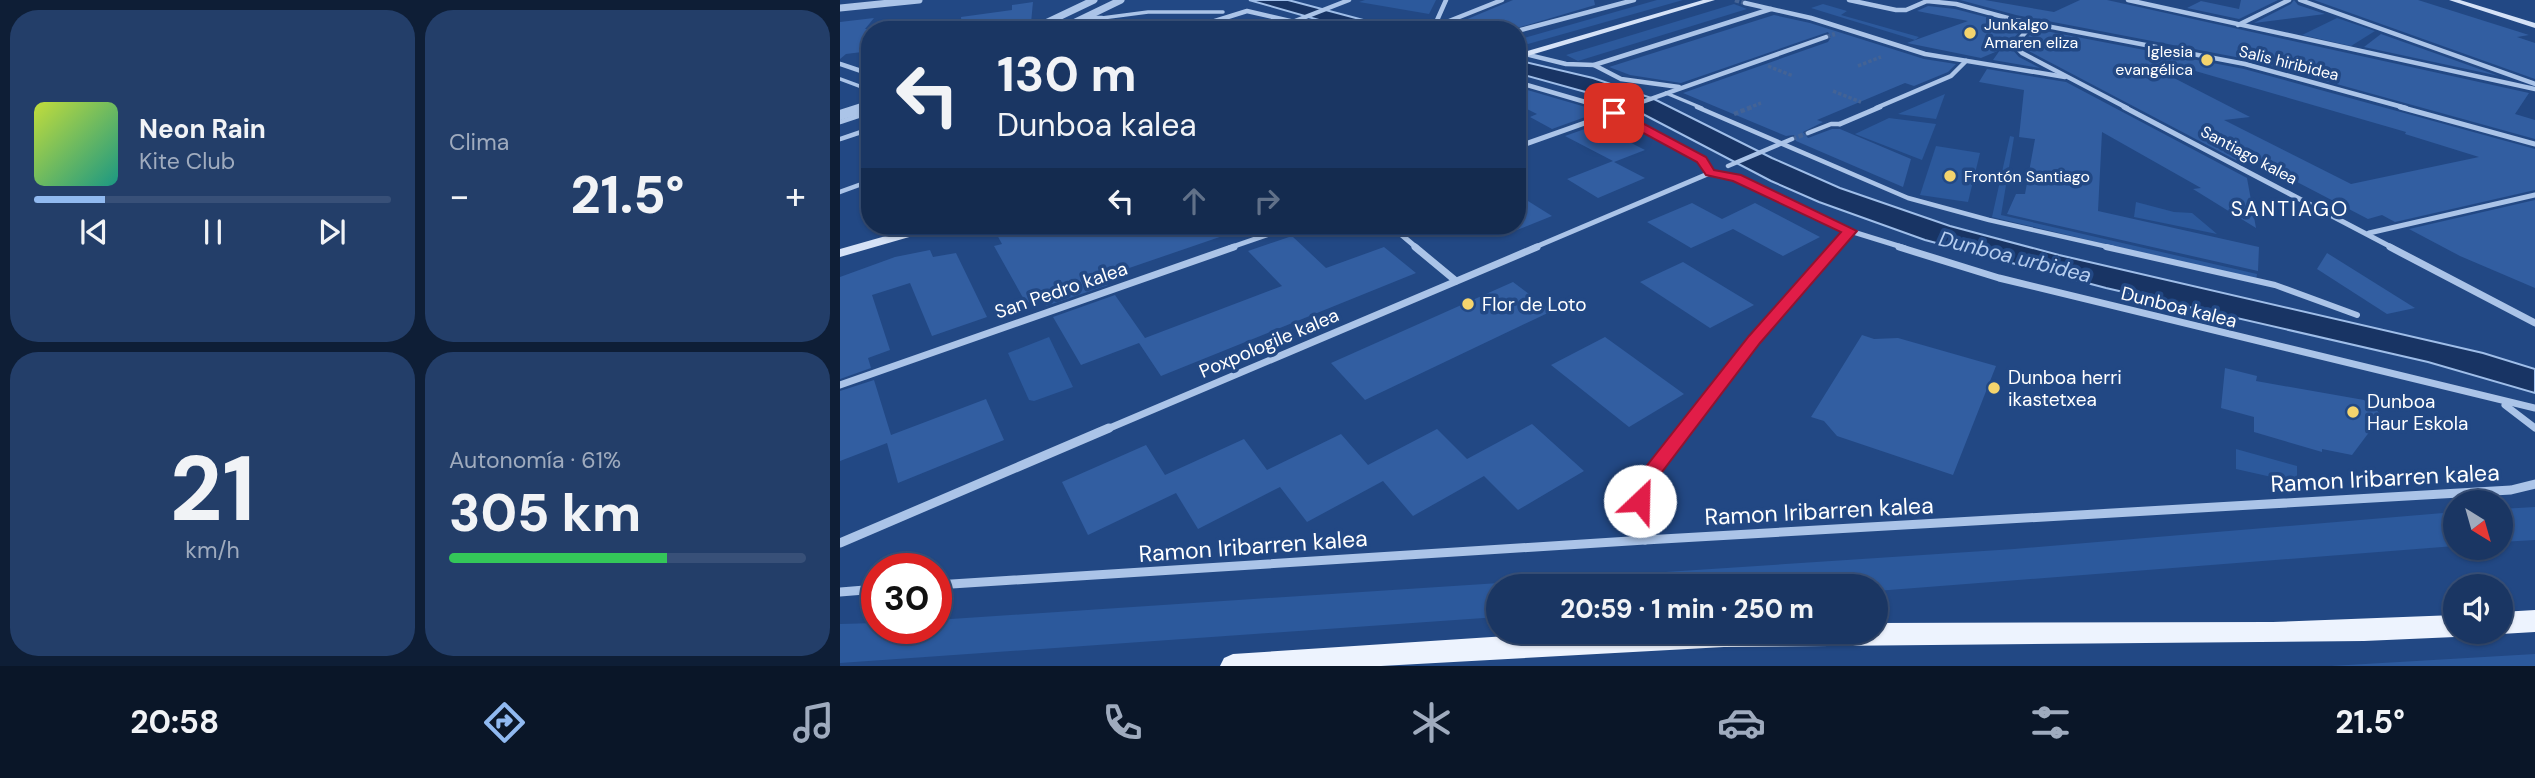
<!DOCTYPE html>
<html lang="es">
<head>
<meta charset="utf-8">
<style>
	:root { --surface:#1a3663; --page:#233e69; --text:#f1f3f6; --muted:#9fabbe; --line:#385078; --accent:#90b9f0 }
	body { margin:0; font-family:"DM Sans",sans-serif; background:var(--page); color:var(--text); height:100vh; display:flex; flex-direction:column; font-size:26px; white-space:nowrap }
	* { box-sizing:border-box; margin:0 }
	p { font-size:23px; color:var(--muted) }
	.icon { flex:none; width:38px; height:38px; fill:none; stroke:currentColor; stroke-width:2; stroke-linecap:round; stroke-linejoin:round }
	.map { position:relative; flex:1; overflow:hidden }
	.sheet { display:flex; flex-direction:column; gap:10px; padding:10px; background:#0e1e36; width:840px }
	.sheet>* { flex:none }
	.hud { position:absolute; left:21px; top:21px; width:665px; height:214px; border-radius:28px; box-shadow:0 2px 5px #0004,0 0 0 2px var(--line); background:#1a3663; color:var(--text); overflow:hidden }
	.needle { width:46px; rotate:143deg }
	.tools { position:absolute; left:1603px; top:490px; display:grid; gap:14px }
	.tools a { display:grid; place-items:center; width:70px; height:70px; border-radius:50%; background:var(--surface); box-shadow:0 2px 5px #0004,0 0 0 2px var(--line); font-size:35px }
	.speed { position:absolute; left:21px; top:553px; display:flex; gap:14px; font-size:35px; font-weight:700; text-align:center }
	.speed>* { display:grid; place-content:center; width:91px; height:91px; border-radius:50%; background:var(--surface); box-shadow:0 2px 5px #0004,0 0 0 2px var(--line); line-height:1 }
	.speed .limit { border:10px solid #d22; background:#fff; color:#111 }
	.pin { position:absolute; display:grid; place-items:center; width:60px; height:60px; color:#fff; margin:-30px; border-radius:14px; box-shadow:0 4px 10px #0006 }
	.me { position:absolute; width:77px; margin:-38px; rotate:24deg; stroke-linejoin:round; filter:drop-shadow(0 0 5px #0008) }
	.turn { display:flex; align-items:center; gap:24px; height:147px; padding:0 21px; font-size:32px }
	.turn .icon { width:91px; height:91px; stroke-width:2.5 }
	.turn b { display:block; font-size:49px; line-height:60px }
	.lanes { display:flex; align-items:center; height:66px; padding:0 21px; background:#0003; justify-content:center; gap:35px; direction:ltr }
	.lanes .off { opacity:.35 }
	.big { font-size:52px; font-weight:800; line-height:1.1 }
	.sheet .widget { flex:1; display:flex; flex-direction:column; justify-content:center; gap:10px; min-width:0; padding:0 24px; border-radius:28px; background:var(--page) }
	.sheet .dial { align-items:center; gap:0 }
	.dial b { font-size:91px; line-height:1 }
	.song { display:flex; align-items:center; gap:21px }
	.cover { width:84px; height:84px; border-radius:10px; background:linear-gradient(135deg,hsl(70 70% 55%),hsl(170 70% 35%)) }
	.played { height:7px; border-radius:4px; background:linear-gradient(90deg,var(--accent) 20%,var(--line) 20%) }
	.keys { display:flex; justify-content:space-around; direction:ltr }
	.heat { display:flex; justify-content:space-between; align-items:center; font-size:38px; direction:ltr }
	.charge { height:10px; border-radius:5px; background:linear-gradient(90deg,#34c759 61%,var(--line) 0) }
	.sheet .tiles { flex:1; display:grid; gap:10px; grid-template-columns:repeat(2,1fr) }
	.trip { position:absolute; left:646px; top:574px; width:402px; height:70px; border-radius:35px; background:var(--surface); box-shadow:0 2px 5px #0004,0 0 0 2px var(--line); font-weight:800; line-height:70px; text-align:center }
	.tab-bar { display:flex; height:112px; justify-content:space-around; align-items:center; background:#0a1628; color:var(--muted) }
	.tab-bar .icon { width:49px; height:49px }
	.tab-bar .active { color:var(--accent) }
	.tab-bar b { font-size:32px; color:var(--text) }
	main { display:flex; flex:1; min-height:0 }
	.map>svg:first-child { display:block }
</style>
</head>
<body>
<main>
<section class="sheet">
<div class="tiles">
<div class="widget">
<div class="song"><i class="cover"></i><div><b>Neon Rain</b><p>Kite Club</p></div></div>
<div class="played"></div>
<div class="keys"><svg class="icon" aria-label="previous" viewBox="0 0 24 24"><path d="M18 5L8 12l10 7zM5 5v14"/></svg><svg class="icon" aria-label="pause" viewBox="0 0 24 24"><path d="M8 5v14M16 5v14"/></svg><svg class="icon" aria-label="next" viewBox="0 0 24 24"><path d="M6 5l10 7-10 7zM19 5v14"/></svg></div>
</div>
<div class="widget"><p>Clima</p>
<div class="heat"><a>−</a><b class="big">21.5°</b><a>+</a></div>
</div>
<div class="widget dial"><b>21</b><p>km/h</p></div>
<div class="widget"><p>Autonomía · 61%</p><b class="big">305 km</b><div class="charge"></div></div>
</div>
</section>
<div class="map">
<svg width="1695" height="666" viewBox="0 0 1695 666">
	<rect width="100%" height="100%" fill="#224884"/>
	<!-- green -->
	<g fill="#2c599c">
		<polygon points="525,0 596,0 589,14 519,2"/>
		<polygon points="817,0 843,0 688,44 677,40"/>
		<polygon points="894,4 907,9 738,61 726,55"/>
		<polygon points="983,4 1007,11 1001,15 1079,37 1075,40 971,8"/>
		<polygon points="1497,18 1535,31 1511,46 1462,35"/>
		<polygon points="1105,94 1096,119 1058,114"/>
		<polygon points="1049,118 1096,124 1082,160 1015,134"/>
		<polygon points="1170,136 1174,137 1161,215 1417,274 1416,280 1152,217"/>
		<polygon points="1096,146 1140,153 1128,202 1080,195"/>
		<polygon points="1296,202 1334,212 1352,213 1377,234 1294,217"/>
		<polygon points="209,337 233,387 194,401 189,400 168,353"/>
		<polygon points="1396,449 1457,466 1457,477 1436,478 1396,469"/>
		<polygon points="1695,507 1695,540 1661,542 1661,509"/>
		<polygon points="1615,512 1615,546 1036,591 1036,586 658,586 658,617 0,663 0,624 37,623 37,628 96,628 96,620 1174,549"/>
		<polygon points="1695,654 1695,666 1491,666"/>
	</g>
	<!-- water -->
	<g fill="#183464" stroke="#9fbee9" stroke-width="2">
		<polygon points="409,0 448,0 561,30 514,30"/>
		<polygon points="677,60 753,78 814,99 932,158 1000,188 1110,226 1219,255 1643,353 1695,369 1695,393 1588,362 1266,288 1085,240 979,202 931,181 778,101 677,73"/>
	</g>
	<!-- building -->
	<g fill="#325ea1" fill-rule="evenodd">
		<polygon points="673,0 754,0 755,5 670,30 601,30"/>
		<polygon points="1120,0 1145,0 1214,12 1240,0 1267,0 1689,93 1675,114 1695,120 1695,139 1406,59 1176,15"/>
		<polygon points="1401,0 1438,0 1399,19 1347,8 1361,1 1399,9"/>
		<polygon points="1454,0 1458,5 1485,14 1414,23 1451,4"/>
		<polygon points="1474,0 1578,0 1689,35 1677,37 1695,43 1695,79"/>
		<polygon points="193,2 191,23 185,30 122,30 121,17 172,10 172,5"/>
		<polygon points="1088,6 1115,9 1184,27 1170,42 1170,47 1179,57 1200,68 1153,60 1160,50 1141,58 1067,43 1128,21 1077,11"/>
		<polygon points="934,15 970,23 1084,59 1116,64 1108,72 1074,86 1065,83 977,120 983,122 963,132 968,138 992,129 1000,129 1071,159 1063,187 956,141 954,135 946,136 843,93 988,42 991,37 988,32 841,83 790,75 769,67"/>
		<polygon points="34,18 25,29 30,29 30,51 6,54 0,59 0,22"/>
		<path d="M1195 29 1404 69 1695 149V190L1555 222 1542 215 1528 219 1403 154 1405 165 1185 49 1181 45ZM1338 66 1566 132 1565 134 1639 157 1511 184 1384 120 1410 117 1334 78Z"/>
		<polygon points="1541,34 1659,76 1524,47"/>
		<polygon points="1147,69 1226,82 1407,178 1416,228 1353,189 1361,188 1262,132 1258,211 1419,247 1418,271 1167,214 1176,194 1185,194 1195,139 1179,137 1184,90 1139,82"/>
		<polygon points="677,87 749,108 748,116 712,129 690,117 697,114 677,104"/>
		<polygon points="756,125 805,150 774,162 805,178 758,198 727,179 773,161 725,136"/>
		<polygon points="677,194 712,216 677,230"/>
		<polygon points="1695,200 1695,288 1620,256 1569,229"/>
		<polygon points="852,203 882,219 915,203 980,237 943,256 893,229 851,248 807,222"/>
		<polygon points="174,226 402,226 403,229 263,277 268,285 206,306 202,298 186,303 154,246 162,244 155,231"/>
		<polygon points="452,236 486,268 544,247 576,273 321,376 299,343 241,365 213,317 275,295 305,338 442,286 408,251"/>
		<polygon points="90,250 93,257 116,253 147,317 92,336 70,283 32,295 50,350 28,358 31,368 0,379 0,277 55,257"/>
		<polygon points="1487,253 1575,308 1547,314 1477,269"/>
		<polygon points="843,262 914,305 870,328 800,282"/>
		<polygon points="673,282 712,311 525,400 491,363"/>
		<polygon points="1022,335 1034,339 1058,338 1156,366 1113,475 997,436 984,421 971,417"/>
		<polygon points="765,337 844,394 789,427 711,365"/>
		<polygon points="1385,368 1417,376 1416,381 1524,400 1542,415 1512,455 1482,449 1482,452 1414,432 1414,417 1381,408"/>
		<polygon points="34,380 51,435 146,399 164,440 58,483 47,443 0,461 0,391"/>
		<polygon points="692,424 744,471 678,510 644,476 573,516 543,481 467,522 440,487 358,529 336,493 248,535 222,482 306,445 325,475 404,439 427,470 501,434 528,465 597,429 627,459"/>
	</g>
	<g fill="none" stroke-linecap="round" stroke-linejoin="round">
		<!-- pedestrian-tunnel-far1 -->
		<g stroke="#436396" stroke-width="3.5" stroke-dasharray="3.5 2" stroke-linecap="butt">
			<polyline points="928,66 953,76"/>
			<polyline points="1018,66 1041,57"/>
			<polyline points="993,91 1021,102"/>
			<polyline points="908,108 921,103"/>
		</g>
		<!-- pedestrian-tunnel -->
		<g stroke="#436396" stroke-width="4.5" stroke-dasharray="4.5 2.5" stroke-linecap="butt">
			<polyline points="894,114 912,107"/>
			<polyline points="952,139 968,133"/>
		</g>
		<!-- minor-tunnel -->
		<g stroke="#436396" stroke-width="4.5" stroke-dasharray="4.5 2" stroke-linecap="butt">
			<polyline points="895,0 905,3"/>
			<polyline points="986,37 995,34"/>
		</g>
		<!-- pedestrian-far2 -->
		<g stroke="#abc4e8" stroke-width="3.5">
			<polyline points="262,18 308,12 383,12"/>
			<polyline points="0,79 30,90"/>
			<polyline points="826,93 862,108"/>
		</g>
		<!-- pedestrian-far1 -->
		<g stroke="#abc4e8" stroke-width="4.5">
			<polyline points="857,107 1068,198 1149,220 1273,248"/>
			<polyline points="0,122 30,112"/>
			<polyline points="968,133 991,124 1000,124"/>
			<polyline points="0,139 30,129"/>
			<polyline points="888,166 952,139"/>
			<polyline points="0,192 30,181"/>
		</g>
		<!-- pedestrian -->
		<polyline stroke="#abc4e8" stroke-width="6" points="1266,247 1435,285 1517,315"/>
		<!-- minor-far3 -->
		<g stroke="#abc4e8" stroke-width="4.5">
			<polyline points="1009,0 1056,10 1066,10 1087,1 1116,4 1175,20 1405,64 1566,108"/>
			<polyline points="1288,0 1695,89"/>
			<polyline points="1460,0 1695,84"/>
			<polyline points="905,3 971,18 1085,54 1225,77"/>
			<polyline points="1193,24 1174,45 1182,53 1287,108"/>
			<polyline points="1398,25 1449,0"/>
			<polyline points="594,27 662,0"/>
			<polyline points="594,27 606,0"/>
			<polyline points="239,30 262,18 251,18"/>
			<polyline points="346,30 407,11 489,30"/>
			<polyline points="432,30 509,0"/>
			<polyline points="677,31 794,0"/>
			<polyline points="677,52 726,64 754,65 931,9"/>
			<polyline points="0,64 30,74"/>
			<polyline points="754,65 781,79 839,87"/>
			<polyline points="677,82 766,108"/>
			<polyline points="785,108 986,37"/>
			<polyline points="1036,108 1111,76 1126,61"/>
		</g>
		<!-- minor-far2 -->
		<g stroke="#abc4e8" stroke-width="5">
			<polyline points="762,107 861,160 870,173 896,178 1010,231 1065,248"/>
			<polyline points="1284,107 1553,248"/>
			<polyline points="1560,107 1695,144"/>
			<polyline points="1000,124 1040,107"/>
			<polyline points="677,147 790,107"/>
			<polyline points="551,226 577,248"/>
			<polyline points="1529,233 1695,195"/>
			<polyline points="389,248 453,226"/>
			<polyline points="693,248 870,173"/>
			<polyline points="995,248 1010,231"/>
		</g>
		<!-- minor-far1 -->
		<g stroke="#abc4e8" stroke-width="7">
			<polyline points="575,247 616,281"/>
			<polyline points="1059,247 1159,278 1695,408"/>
			<polyline points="1550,247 1695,323"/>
			<polyline points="0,385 394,247"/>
			<polyline points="1665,405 1695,428"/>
			<polyline points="265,430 697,247"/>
			<polyline points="844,430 915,339 996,247"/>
		</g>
		<!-- minor -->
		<g stroke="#abc4e8" stroke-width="9">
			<polyline points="805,540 800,501 807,478 845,428"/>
			<polyline points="0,543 269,428"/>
			<polyline points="96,585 805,540 1671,490 1695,484"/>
			<polyline points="0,592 37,589"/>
		</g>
		<!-- tertiary-far1 -->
		<g stroke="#abc4e8" stroke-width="7">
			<polyline points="0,8 79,0"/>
			<polyline points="191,30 254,0"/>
			<polyline points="219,30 281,0"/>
			<polyline points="20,108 30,105"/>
		</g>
		<!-- tertiary -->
		<polyline stroke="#abc4e8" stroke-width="10" points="0,115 25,107"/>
		<!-- secondary -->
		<g fill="#d5e2f7" fill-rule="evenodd">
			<polygon points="863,0 875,0 677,59 677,54"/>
			<polygon points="1609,0 1620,0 1695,23 1695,28"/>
			<polygon points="81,226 99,226 97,229 0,257 0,249"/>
		</g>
		<!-- primary -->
		<g fill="#edf3fe" fill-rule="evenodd">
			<polygon points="1695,610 1695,632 1661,634 1656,632 1661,632 1661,612"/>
			<polygon points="1615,615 1615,632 1625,632 1615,637 1524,641 884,647 541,666 380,666 384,658 393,654 727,632 1036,632 1036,623 1433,622"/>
		</g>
	</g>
	<!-- route -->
	<polygon fill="#e11d48" stroke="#92132f" stroke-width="2" points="770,110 778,110 866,157 874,170 901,175 1017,231 920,343 816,480 807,506 800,508 793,506 790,501 801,473 909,336 1001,232 893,181 866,175 857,162 770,115"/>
	<!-- markers -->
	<g fill="#f4d46d" stroke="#224884" stroke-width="2.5">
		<circle cx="1130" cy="33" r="7"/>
		<circle cx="1367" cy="60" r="7"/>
		<circle cx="1110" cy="176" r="7"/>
		<circle cx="628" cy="304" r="7"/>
		<circle cx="1154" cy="388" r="7"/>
		<circle cx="1513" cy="412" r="7"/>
	</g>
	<g text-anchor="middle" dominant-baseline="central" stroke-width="7" stroke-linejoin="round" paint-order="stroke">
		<!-- far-poi labels -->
		<g font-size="16" fill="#fff" stroke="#224884" text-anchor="start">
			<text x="1144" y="24">Junkalgo<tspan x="1144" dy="18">Amaren eliza</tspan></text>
			<text x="1353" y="51" text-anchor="end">Iglesia<tspan x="1353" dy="18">evangélica</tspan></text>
			<text x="1124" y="176">Frontón Santiago</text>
		</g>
		<!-- far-street labels -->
		<g font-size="16" fill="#fff" stroke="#224884">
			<text transform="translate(1449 63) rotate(14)">Salis hiribidea</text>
			<text transform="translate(1409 155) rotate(28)">Santiago kalea</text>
		</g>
		<!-- street labels -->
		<g font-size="19" fill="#fff" stroke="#224884">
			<text transform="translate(221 290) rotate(-19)">San Pedro kalea</text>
			<text transform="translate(1339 307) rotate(14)">Dunboa kalea</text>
			<text transform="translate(429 343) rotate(-23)">Poxpologile kalea</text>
		</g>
		<!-- poi labels -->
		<g font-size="19" fill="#fff" stroke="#224884" text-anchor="start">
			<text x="642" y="304">Flor de Loto</text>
			<text x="1168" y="377">Dunboa herri<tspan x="1168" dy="22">ikastetxea</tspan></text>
			<text x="1527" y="401">Dunboa<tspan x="1527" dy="22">Haur Eskola</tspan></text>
		</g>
		<!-- neighbourhood labels -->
		<g font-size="21" letter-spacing="2" fill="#fff" stroke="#224884">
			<text x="1450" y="209">SANTIAGO</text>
		</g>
		<!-- water labels -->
		<g font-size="21" font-style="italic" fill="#b6cef0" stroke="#224884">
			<text transform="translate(1175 257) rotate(14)">Dunboa urbidea</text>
		</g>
		<!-- near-street labels -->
		<g font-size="23" fill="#fff" stroke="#224884">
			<text transform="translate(1545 478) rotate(-3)">Ramon Iribarren kalea</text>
			<text transform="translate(979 511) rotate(-3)">Ramon Iribarren kalea</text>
			<text transform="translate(413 546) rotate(-4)">Ramon Iribarren kalea</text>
		</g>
	</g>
</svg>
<div class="tools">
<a><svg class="needle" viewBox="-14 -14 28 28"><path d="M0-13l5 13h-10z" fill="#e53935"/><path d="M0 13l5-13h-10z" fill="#9fabbe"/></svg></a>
<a><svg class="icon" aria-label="sound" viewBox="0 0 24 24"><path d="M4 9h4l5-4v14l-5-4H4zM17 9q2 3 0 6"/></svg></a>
</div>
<div class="speed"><div class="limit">30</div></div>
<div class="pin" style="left:774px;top:113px;background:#d93025"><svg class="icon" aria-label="arrive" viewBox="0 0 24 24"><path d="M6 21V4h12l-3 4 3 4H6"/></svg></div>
<svg class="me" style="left:800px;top:501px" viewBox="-20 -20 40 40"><circle r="19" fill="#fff"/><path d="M0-13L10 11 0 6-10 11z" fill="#e11d48"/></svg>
<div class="trip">20:59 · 1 min · 250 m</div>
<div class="hud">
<div class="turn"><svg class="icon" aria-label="left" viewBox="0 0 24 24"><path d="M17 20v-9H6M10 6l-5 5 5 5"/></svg><div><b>130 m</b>Dunboa kalea</div></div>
<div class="lanes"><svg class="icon" aria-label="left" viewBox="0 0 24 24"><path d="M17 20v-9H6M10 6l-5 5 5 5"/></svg><svg class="icon off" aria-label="ahead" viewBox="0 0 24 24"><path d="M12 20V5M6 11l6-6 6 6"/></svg><svg class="icon off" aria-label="right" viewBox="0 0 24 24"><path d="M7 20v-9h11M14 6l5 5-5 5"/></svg></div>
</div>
</div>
</main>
<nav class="tab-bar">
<b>20:58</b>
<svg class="icon active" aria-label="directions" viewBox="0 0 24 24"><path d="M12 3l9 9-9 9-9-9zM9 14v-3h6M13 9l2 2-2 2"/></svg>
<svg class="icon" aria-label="music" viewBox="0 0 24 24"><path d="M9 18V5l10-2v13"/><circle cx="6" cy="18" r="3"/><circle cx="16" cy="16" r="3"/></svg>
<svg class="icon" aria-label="phone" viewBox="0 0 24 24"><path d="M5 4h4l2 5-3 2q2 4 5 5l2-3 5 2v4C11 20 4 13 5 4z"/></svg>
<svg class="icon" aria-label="climate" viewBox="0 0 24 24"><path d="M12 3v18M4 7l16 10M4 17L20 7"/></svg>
<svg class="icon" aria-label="car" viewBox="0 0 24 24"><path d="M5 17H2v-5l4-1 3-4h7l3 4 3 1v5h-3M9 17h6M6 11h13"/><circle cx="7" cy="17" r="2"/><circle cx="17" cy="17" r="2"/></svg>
<svg class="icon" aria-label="filters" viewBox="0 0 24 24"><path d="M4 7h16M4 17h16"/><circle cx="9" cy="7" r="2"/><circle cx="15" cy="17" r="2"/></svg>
<b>21.5°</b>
</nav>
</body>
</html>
